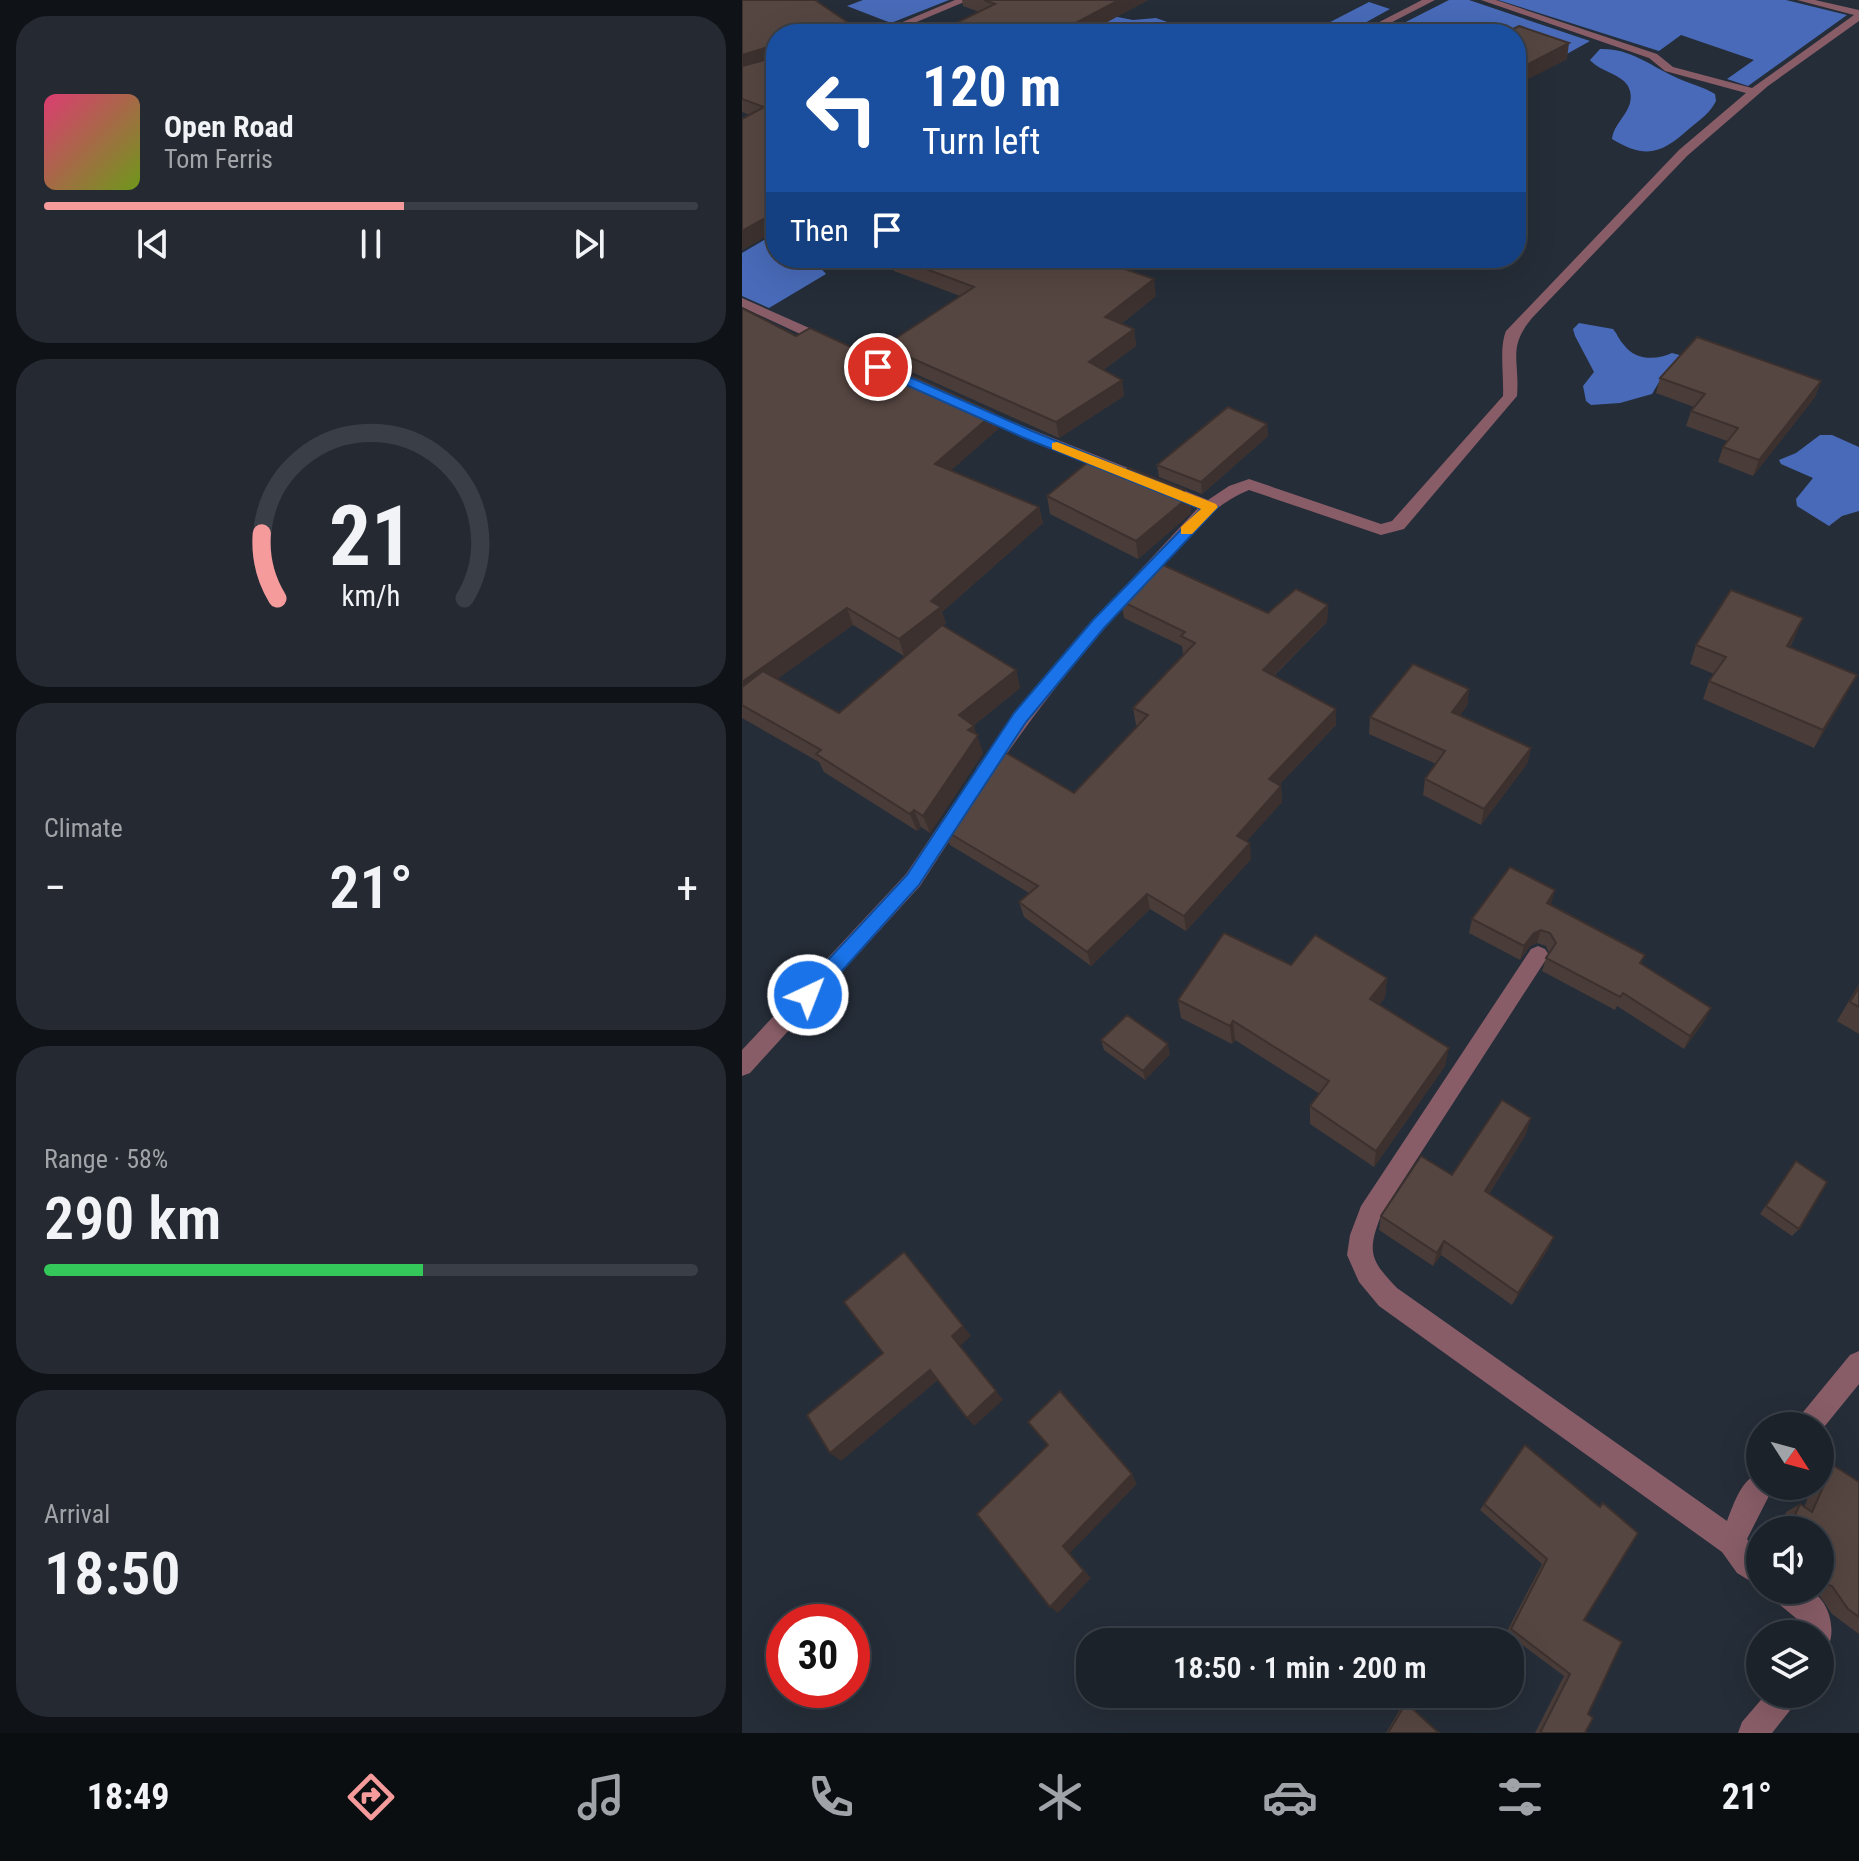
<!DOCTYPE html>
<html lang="en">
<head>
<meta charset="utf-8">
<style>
	:root { --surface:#1c222a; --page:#252a32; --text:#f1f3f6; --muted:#a0a4a8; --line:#3a3f47; --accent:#f59b9c }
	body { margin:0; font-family:"Roboto Condensed",sans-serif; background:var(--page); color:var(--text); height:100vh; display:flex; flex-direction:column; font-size:30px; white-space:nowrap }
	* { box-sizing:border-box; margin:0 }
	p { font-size:26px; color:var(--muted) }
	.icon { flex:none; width:44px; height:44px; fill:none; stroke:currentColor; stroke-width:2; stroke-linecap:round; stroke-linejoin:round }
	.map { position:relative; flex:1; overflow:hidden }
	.sheet { display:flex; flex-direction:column; gap:16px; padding:16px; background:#0f1317; width:742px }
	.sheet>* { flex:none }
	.hud { position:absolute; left:24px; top:24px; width:760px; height:244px; border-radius:32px; box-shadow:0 8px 32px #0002,0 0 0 2px var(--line); background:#1a4fa0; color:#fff; overflow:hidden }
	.needle { width:52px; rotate:126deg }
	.fabs { position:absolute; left:1004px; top:1412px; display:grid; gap:16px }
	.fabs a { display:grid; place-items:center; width:88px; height:88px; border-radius:50%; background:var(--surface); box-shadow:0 8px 32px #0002,0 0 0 2px var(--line); font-size:40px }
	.speed { position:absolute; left:24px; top:1604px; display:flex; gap:16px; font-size:40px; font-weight:700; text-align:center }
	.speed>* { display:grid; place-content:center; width:104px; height:104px; border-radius:50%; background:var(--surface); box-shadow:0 8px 32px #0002,0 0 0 2px var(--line); line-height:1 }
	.speed .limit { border:12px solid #d22; background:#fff; color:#111 }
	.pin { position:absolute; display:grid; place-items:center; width:68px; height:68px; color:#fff; margin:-34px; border:4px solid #fff; border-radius:50%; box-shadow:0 2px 8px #0007 }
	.me { position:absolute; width:88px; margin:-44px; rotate:43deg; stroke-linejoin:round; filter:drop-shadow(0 0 6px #0008) }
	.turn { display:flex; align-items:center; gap:28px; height:168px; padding:0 24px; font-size:36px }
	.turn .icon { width:104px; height:104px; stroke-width:2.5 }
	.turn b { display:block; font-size:56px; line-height:68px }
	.then { display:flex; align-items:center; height:76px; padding:0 24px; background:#0003; gap:16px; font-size:30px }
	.big { font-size:60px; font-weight:600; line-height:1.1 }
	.sheet .tile { flex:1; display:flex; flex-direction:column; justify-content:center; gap:12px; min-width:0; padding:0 28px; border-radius:32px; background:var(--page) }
	.sheet .dial { align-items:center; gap:0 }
	.dial svg { height:208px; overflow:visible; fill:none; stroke:var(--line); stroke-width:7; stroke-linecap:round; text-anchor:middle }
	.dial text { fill:var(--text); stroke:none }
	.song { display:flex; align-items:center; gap:24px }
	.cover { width:96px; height:96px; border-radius:12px; background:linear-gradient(135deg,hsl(340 70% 55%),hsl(80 70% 35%)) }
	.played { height:8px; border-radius:4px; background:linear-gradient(90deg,var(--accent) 55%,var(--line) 55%) }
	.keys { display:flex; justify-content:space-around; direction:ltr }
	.heat { display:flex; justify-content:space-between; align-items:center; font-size:44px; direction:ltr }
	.charge { height:12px; border-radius:6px; background:linear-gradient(90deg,#34c759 58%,var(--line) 0) }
	.trip { position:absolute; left:334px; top:1628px; width:448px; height:80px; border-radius:32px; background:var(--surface); box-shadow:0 8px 32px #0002,0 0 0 2px var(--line); font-weight:600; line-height:80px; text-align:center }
	.dock { display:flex; height:128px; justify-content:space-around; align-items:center; background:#0b0e11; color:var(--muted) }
	.dock .icon { width:56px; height:56px }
	.dock .current { color:var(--accent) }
	.dock b { font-size:36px; color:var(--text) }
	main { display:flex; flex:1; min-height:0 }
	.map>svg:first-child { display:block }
</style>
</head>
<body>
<main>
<section class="sheet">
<div class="tile">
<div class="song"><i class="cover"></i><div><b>Open Road</b><p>Tom Ferris</p></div></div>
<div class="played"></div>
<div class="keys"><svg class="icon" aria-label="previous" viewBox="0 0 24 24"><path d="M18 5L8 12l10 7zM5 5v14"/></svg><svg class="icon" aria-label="pause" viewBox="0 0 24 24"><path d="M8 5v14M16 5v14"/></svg><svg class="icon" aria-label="next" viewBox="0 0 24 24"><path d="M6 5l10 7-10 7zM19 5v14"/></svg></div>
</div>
<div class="tile dial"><svg viewBox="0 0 100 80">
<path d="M14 69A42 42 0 1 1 86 69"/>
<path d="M14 69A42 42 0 0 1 8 44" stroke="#f59b9c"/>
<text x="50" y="56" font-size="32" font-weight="700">21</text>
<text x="50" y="72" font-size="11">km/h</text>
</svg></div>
<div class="tile"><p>Climate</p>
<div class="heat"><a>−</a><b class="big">21°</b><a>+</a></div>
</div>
<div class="tile"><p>Range · 58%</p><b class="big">290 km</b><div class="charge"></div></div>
<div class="tile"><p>Arrival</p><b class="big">18:50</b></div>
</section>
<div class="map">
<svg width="1117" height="1733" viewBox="0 0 1117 1733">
	<rect width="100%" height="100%" fill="#252d38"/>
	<!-- water -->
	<g fill="#486ab8">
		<polygon points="121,0 207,0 149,23 105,6"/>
		<polygon points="707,0 727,0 848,41 823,55 774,34 640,34"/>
		<polygon points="756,0 1044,0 1105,15 1006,86 985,79 1012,60 939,35 917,51"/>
		<polygon points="627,2 648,9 603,34 565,34"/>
		<polygon points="360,14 391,20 414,18 459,34 343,34"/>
		<path d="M858 49C887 48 906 64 931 76 945 83 960 86 973 94L974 101C968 113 958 120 948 128 920 153 905 160 870 139 872 121 893 111 888 91 884 74 859 73 848 60Z"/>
		<polygon points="34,233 34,258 79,258 73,262 84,274 27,308 0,296 0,253"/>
		<path d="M837 323 871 329C876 335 877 340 882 345 894 361 915 360 930 353L941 356 920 377 910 394 878 403 849 405 844 401 841 386 852 372 833 336 831 329Z"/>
		<polygon points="1078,435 1090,435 1117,447 1117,511 1100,516 1087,526 1055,506 1054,499 1071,478 1039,464 1037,460 1054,453"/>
	</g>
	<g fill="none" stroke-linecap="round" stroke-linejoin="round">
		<!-- minor -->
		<g fill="#885d67" fill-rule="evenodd">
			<polygon points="213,0 227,0 146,34 132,34"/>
			<polygon points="680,0 693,0 627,34 614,34"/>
			<path d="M739 0H754L915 54 931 67 1010 88 1112 15 1055 0H1073L1117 10V21L1026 86 945 156 790 318C765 348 778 360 775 396L662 529 639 535 507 490C469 505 443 540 415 570 355 635 298 703 249 777H235L233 772 235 767 273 714 334 639 456 508 226 414V408H236L466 500 487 486 507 479 639 524 650 521 761 396C762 375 757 348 764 331L937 150 1004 93 923 71 907 58Z"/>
			<polygon points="0,298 92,339 94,342 82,345 0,307"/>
			<polygon points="218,801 225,804 228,809 178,886 8,1073 0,1076 0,1050 164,874 211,804"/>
			<path d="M796 946 803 949 807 955 803 961 640 1213C625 1251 627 1259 655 1288L985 1521C992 1503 999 1480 1018 1472V1486H1032L1005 1539 1018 1555V1587L995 1573 980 1552 637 1306 617 1282 605 1255 608 1235 619 1206 789 949Z"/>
			<polygon points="1117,1351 1117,1384 1078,1432 1078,1426 1053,1426 1057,1417 1108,1355"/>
			<path d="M1028 1590C1039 1590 1056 1587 1066 1590 1086 1597 1094 1628 1087 1644L1078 1648V1634H1063L1061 1624 1032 1600Z"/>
			<polygon points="1024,1694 1058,1694 1053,1704 1030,1733 996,1733 1000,1722"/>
		</g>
	</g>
	<!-- wall -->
	<g fill="#4a3c38" fill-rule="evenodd">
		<polygon points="0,0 73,0 34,231 0,250 0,119 8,115 0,112"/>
		<polygon points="220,0 406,0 343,34 192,34 237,12 221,6"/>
		<polygon points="774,34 825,59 774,85"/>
		<polygon points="149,258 386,258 375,266 414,296 379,324 392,329 394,346 361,370 380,380 382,396 317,438 147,362 142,346 218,296 152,271"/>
		<path d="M0 308 54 336 256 429 209 470 297 507 301 523 200 612 204 623 201 626 274 670 278 688 231 726 241 753 188 833 179 827 175 831 82 772 77 762 0 718ZM111 625 162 656 183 640 97 713 35 679Z"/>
		<polygon points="918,378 1079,381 1073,397 1011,476 976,462 981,447 985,441 944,426 949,411 952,407 914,393"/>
		<polygon points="525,424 526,436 460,494 417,477 415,465"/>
		<polygon points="378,475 448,496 449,513 396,559 308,514 305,496"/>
		<polygon points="379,601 526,613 586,605 585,622 532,676 594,725 537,785 539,786 540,802 504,841 509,859 444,931 408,909 349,966 282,917 277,902 287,893 208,845 202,830 332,793 396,726 394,725 391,708 442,654 441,653 440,646 382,618"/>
		<polygon points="1053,637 1048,647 1105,693 1072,748 961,699 967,681 972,674 948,664 954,645"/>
		<polygon points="727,689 725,706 718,715 789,748 785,764 739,825 681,795 683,779 694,764 627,734 628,717"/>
		<polygon points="809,905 969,1008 962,1021 942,1049 875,1006 873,1010 800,971 804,958 807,953 804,946 795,943 788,946 778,960 727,933 730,919"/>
		<polygon points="549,965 645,978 643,997 637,1005 703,1066 632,1167 568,1124 568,1106 578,1094 493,1040 490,1044 439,1018 436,1000"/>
		<polygon points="1117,984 1117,1034 1095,1021"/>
		<polygon points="359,1040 428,1054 403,1080 362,1050"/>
		<polygon points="784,1134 747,1194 812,1237 805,1251 770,1305 699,1255 691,1266 637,1230 639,1216"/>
		<polygon points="1054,1161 1057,1229 1050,1236 1018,1214"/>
		<polygon points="783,1445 857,1506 861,1503 842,1620 846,1714 843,1733 793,1733 822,1676 764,1633 800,1564 738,1510"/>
		<polygon points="1091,1465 1117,1482 1117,1634 1090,1614 1075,1592 1069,1590 1078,1590 1078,1530 1036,1530 1044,1512 1058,1504 1062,1507 1071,1486 1078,1486 1078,1473"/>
		<polygon points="664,1703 697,1733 644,1733 660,1706"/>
	</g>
	<!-- shaded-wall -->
	<g fill="#3c312e">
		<polygon points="377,0 406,0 343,34 313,34"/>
		<polygon points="827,43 825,59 775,85 777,69"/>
		<polygon points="29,46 33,61 0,71 0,55"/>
		<polygon points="34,212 34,231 0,250 0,231"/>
		<polygon points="363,258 386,258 361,277 359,261"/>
		<polygon points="412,279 414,296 366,334 363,317"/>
		<polygon points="392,329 394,346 349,378 347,362"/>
		<polygon points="380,380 382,396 317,438 314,422"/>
		<polygon points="1079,381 1073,397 1011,476 1017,460"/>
		<polygon points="252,413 256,429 198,480 193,464"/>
		<polygon points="525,424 526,436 460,494 459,482"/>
		<polygon points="443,490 444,499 448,496 449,513 396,559 394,541"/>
		<polygon points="297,507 301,523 200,612 204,623 162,656 157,639 189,601"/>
		<polygon points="586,605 585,622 521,686 521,670"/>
		<polygon points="105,608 111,625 0,704 0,682"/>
		<polygon points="1061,618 1053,637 1037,664 1045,646"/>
		<polygon points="274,670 278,688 222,733 217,715"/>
		<polygon points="1115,675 1105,693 1072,748 1081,730"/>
		<polygon points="727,689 725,706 708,728 710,712"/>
		<polygon points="594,709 594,725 527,795 527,779"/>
		<polygon points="232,726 241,753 188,833 181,816 226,730"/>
		<polygon points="789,748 785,764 739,825 742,809"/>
		<polygon points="539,786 540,802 496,851 495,836"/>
		<polygon points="172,810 179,827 175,831 168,814"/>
		<polygon points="508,843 509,859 444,931 442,916"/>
		<polygon points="813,890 809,904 801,917 805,903"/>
		<polygon points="405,894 408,909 349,966 345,952"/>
		<polygon points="799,930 795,943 788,946 778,960 782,946 792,933"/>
		<polygon points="645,978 643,997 626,1018 628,999"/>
		<polygon points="969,1008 962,1021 942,1049 948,1036"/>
		<polygon points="491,1021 493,1040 490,1044 488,1026"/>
		<polygon points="426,1044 428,1054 403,1080 401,1071"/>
		<polygon points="707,1048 703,1066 632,1167 634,1151"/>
		<polygon points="789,1118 784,1134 739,1206 743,1191"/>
		<polygon points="812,1237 805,1251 770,1305 776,1293"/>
		<polygon points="702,1241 699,1255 691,1266 695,1253"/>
		<polygon points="221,1326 229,1336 218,1346 210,1336"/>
		<polygon points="188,1370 196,1380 99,1461 88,1453"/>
		<polygon points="254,1391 261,1400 232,1426 225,1418"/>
		<polygon points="390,1474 395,1484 328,1553 349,1578 316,1613 308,1607 321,1546"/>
	</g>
	<!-- building -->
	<g fill="#564641" stroke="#3c312e" stroke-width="2">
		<polygon points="0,0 73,0 123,34 34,34 34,212 0,231 0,119 22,107 0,99 0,66 30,58 32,49 29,46 0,55"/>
		<polygon points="242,0 377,0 313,34 192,34 253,4"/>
		<polygon points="777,26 827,43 777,69 774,68 774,34 761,34"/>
		<polygon points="155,258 363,258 359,261 412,279 363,317 392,329 347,362 380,380 314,422 142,346 232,287"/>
		<polygon points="0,308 54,336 68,328 252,413 193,464 297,507 189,601 199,607 157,639 105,608 0,682"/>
		<polygon points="955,337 1079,381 1017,460 981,447 996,428 949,411 963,394 918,378"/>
		<polygon points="486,407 525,424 459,482 415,465"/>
		<polygon points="346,462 378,475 387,468 443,490 440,492 448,496 394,541 305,496"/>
		<polygon points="419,564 526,613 554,589 586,605 521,670 594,709 527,779 539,786 495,836 508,843 442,916 405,894 345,952 277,902 296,886 202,830 256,748 332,793 406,715 391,708 453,643 439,636 443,632 379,601"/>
		<polygon points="989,590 1061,618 1045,646 1115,675 1081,730 967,681 984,657 954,645"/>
		<polygon points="200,625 274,670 217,715 232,726 226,730 236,735 181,816 172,810 168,814 74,754 79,750 0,705 0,687 21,671 97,713"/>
		<polygon points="671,664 727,689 710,712 789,748 742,809 683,779 703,751 628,717"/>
		<polygon points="768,867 813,890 805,903 903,955 898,963 969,1008 948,1036 881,993 878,997 804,958 814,943 808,933 799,930 792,933 782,946 730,919"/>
		<polygon points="482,933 549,965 573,935 645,978 628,999 707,1048 634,1151 568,1106 587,1081 491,1021 488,1026 436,1000"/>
		<polygon points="1117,987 1117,1007 1108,1002"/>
		<polygon points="385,1015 426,1044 401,1071 359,1040"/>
		<polygon points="760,1100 789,1118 743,1191 812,1237 776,1293 702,1241 695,1253 639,1216 679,1156 710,1175"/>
		<polygon points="1054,1161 1085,1182 1057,1229 1024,1206"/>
		<polygon points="162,1252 221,1326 210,1336 254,1391 225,1418 188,1370 88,1453 65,1415 141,1353 102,1302"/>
		<polygon points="318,1391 390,1474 321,1546 342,1571 308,1607 235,1514 306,1445 286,1422"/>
		<polygon points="783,1445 858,1507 861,1503 896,1533 842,1620 880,1642 846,1714 851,1718 843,1733 798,1733 828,1674 769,1629 805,1559 742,1504"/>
		<polygon points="1091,1465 1117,1482 1117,1617 1106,1609 1090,1586 1078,1582 1078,1530 1046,1530 1058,1504 1070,1512"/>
		<polygon points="664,1703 697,1733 646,1733"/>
	</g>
	<!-- route -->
	<polygon fill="#1a73e8" stroke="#114b97" stroke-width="2" points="136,363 290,431 476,507 362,628 284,722 177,885 73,1001 66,1003 59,1001 57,995 59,989 165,875 272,713 351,620 459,509 280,437 131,370 129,367"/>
	<!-- slow -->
	<polygon fill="#f59e0b" points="315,442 474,504 476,507 450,534 439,534 439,527 459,509 310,449 310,443"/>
</svg>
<div class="fabs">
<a><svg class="needle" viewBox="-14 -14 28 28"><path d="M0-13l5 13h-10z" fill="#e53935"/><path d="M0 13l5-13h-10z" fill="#a0a4a8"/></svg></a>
<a><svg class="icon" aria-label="sound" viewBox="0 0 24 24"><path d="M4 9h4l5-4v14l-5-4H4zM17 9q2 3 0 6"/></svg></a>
<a><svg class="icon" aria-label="layers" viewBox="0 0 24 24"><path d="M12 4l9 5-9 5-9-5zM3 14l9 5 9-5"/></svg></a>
</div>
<div class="speed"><div class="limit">30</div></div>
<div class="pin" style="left:136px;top:367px;background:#d93025"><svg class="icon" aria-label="arrive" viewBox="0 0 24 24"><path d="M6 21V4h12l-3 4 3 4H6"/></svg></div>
<svg class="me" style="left:66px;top:995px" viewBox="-20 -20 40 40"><circle r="17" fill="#1a73e8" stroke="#fff" stroke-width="3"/><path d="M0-11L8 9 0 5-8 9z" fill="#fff"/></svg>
<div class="trip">18:50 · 1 min · 200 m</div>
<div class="hud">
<div class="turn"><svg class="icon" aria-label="left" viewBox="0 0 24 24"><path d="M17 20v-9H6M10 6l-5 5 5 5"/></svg><div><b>120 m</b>Turn left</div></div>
<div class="then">Then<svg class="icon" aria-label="arrive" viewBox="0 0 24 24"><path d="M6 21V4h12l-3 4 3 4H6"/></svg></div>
</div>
</div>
</main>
<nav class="dock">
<b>18:49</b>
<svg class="icon current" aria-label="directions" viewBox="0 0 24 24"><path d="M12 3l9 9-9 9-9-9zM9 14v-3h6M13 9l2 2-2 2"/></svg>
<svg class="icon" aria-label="music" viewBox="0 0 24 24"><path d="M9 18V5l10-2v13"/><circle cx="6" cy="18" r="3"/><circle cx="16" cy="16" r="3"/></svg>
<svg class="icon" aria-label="phone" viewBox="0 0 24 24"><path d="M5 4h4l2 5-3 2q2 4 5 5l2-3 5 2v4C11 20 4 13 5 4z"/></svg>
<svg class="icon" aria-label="climate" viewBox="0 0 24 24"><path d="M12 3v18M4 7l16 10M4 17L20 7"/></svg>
<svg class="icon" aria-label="car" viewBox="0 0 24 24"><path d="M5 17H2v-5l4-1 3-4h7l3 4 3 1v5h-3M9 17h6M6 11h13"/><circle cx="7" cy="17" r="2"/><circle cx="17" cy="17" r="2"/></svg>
<svg class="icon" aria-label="filters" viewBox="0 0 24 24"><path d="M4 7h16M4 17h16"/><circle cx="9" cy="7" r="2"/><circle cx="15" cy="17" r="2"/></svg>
<b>21°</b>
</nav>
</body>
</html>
